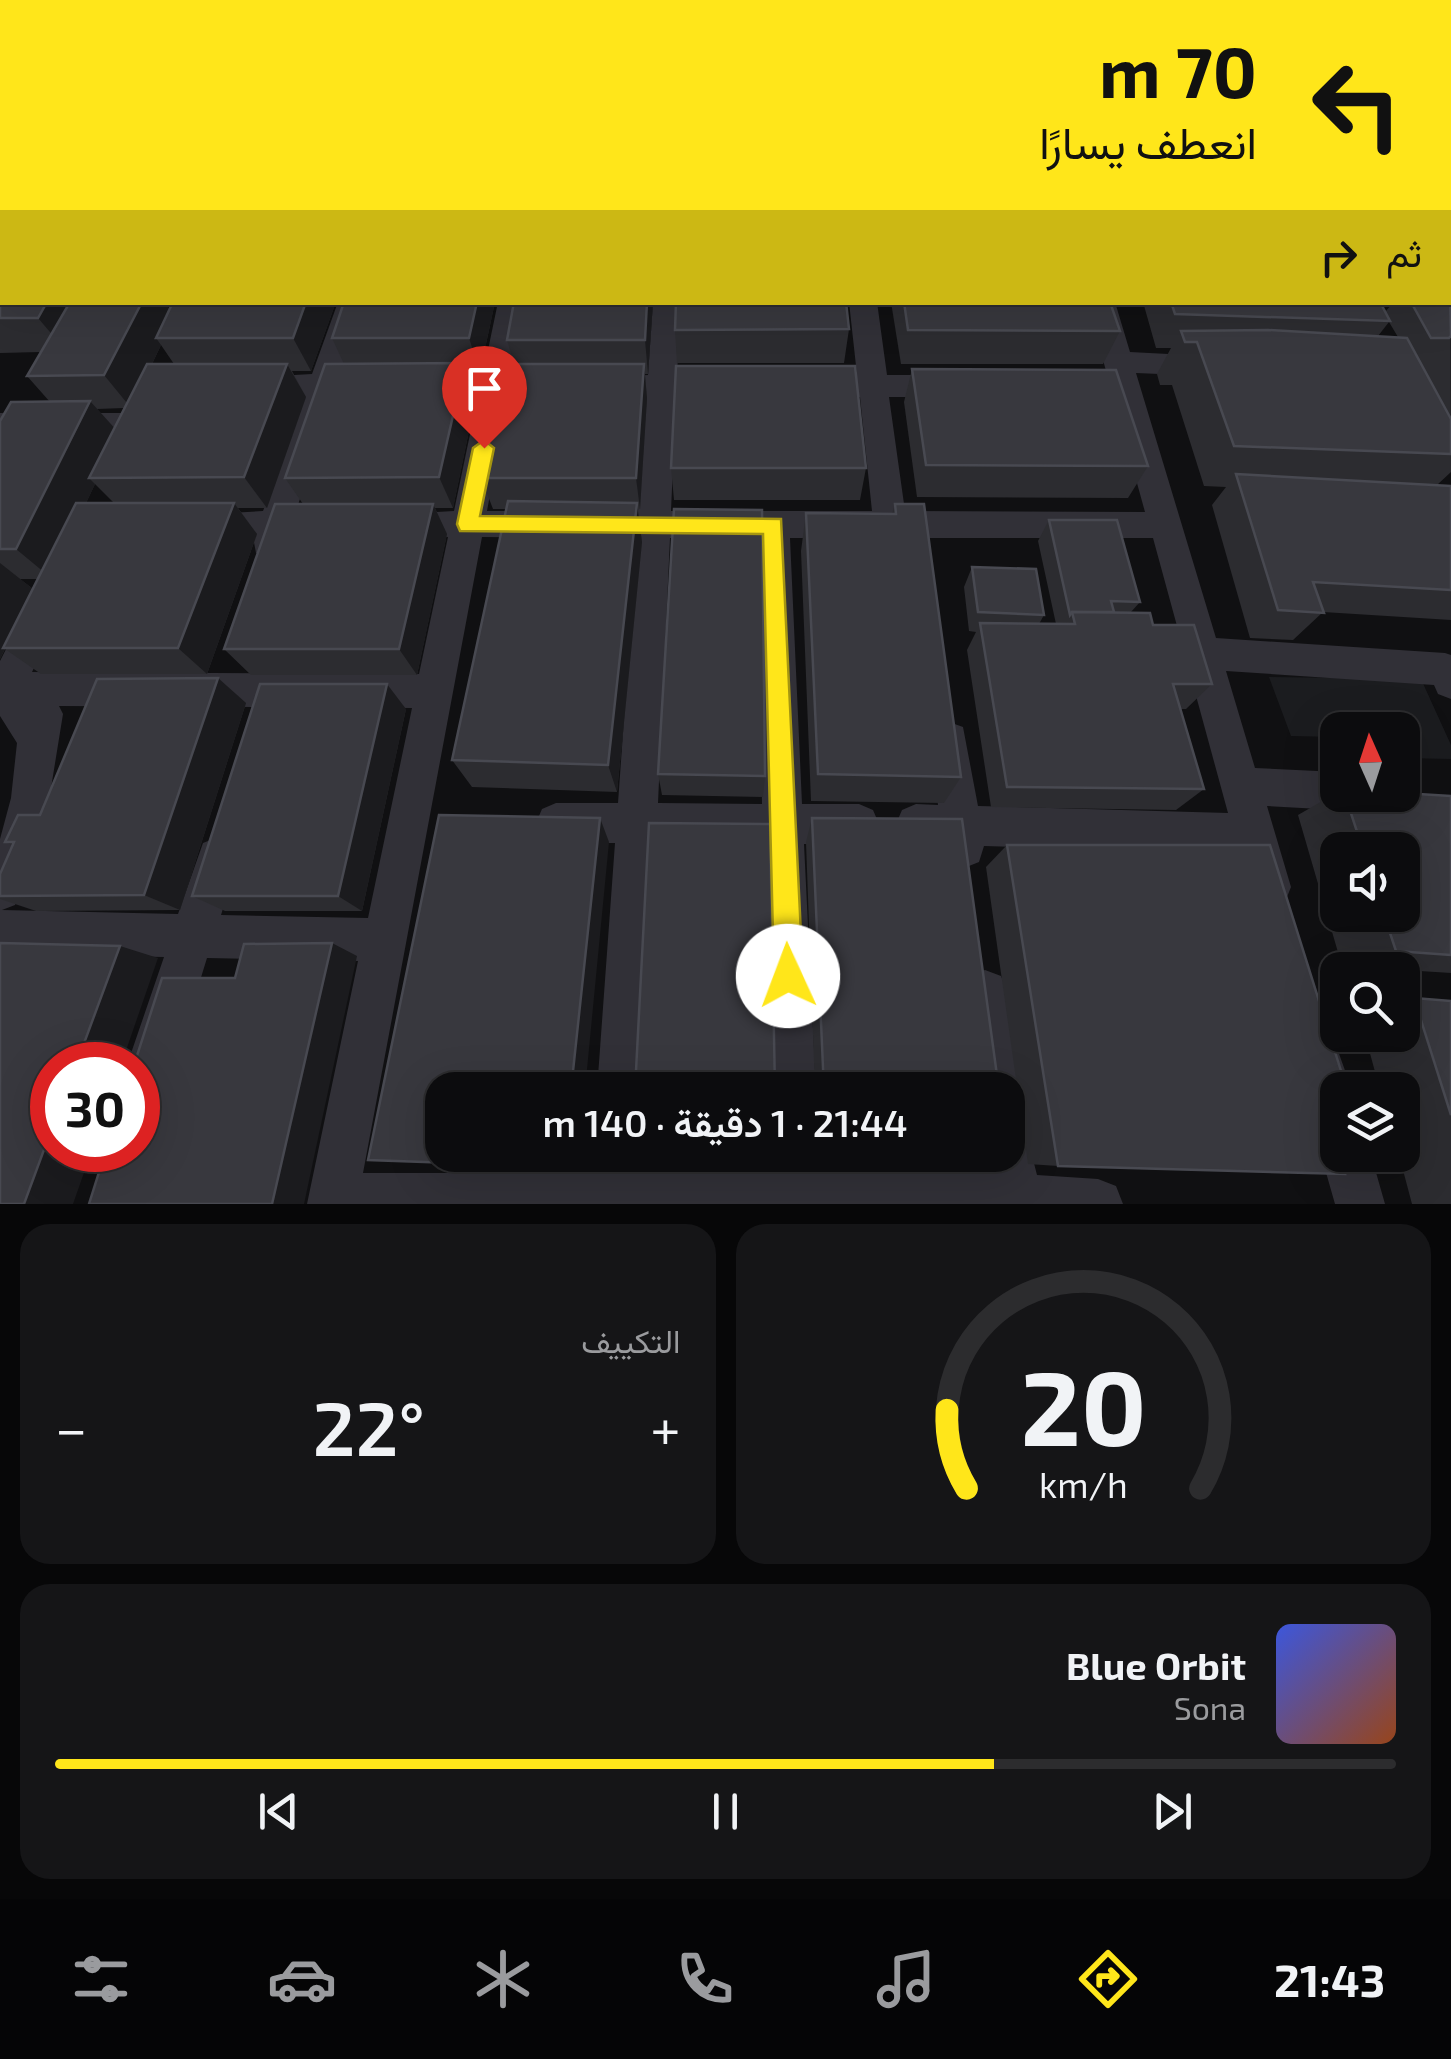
<!DOCTYPE html>
<html lang="ar">
<head>
<meta charset="utf-8">
<style>
	:root { --surface:#0c0c0e; --page:#151517; --text:#f1f3f6; --muted:#9a9b9e; --line:#2c2c2e; --accent:#ffe61a }
	body { margin:0; font-family:"Exo 2",Vazirmatn,sans-serif; background:var(--page); color:var(--text); direction:rtl; height:100vh; display:flex; flex-direction:column; font-size:38px; white-space:nowrap }
	* { box-sizing:border-box; margin:0 }
	p { font-size:32px; color:var(--muted) }
	.icon { flex:none; width:55px; height:55px; fill:none; stroke:currentColor; stroke-width:2; stroke-linecap:round; stroke-linejoin:round }
	.map { position:relative; height:1204px; overflow:hidden; direction:ltr }
	.drawer { display:flex; flex-direction:column; gap:20px; padding:20px; background:#070708; flex:1 }
	.drawer>* { flex:none }
	.guide { position:absolute; left:0px; top:0px; width:1452px; height:305px; box-shadow:0 10px 40px #0002,0 0 0 2px var(--line); direction:rtl; background:#ffe61a; color:#111; overflow:hidden }
	.needle { width:65px; rotate:357deg }
	.controls { position:absolute; left:1320px; top:712px; display:grid; gap:20px }
	.controls a { display:grid; place-items:center; width:100px; height:100px; border-radius:20px; background:var(--surface); box-shadow:0 10px 40px #0002,0 0 0 2px var(--line); font-size:50px }
	.speed { position:absolute; left:30px; top:1042px; display:flex; gap:20px; font-size:50px; font-weight:700; text-align:center }
	.speed>* { display:grid; place-content:center; width:130px; height:130px; border-radius:50%; background:var(--surface); box-shadow:0 10px 40px #0002,0 0 0 2px var(--line); line-height:1 }
	.speed .limit { border:15px solid #d22; background:#fff; color:#111 }
	.pin { position:absolute; display:grid; place-items:center; width:85px; height:85px; color:#fff; margin:-102px -42px; border-radius:50% 50% 50% 0; rotate:-45deg; box-shadow:0 0 10px #0007 }
	.pin .icon { rotate:45deg }
	.me { position:absolute; width:110px; margin:-55px; rotate:358deg; stroke-linejoin:round; filter:drop-shadow(0 0 8px #0008) }
	.turn { display:flex; align-items:center; gap:35px; height:210px; padding:0 30px; font-size:45px }
	.turn .icon { width:130px; height:130px; stroke-width:2.5 }
	.turn b { display:block; font-size:70px; line-height:85px }
	.then { display:flex; align-items:center; height:95px; padding:0 30px; background:#0003; gap:20px; font-size:38px }
	.big { font-size:75px; font-weight:600; line-height:1.1 }
	.drawer .widget { flex:1; display:flex; flex-direction:column; justify-content:center; gap:15px; min-width:0; padding:0 35px; border-radius:30px; background:var(--page) }
	.drawer .dial { align-items:center; gap:0 }
	.dial svg { height:260px; overflow:visible; fill:none; stroke:var(--line); stroke-width:7; stroke-linecap:round; text-anchor:middle }
	.dial text { fill:var(--text); stroke:none }
	.song { display:flex; align-items:center; gap:30px }
	.cover { width:120px; height:120px; border-radius:15px; background:linear-gradient(135deg,hsl(230 70% 55%),hsl(20 70% 35%)) }
	.played { height:10px; border-radius:5px; background:linear-gradient(90deg,var(--accent) 70%,var(--line) 70%) }
	.keys { display:flex; justify-content:space-around; direction:ltr }
	.heat { display:flex; justify-content:space-between; align-items:center; font-size:55px; direction:ltr }
	.drawer .tiles { flex:1; display:grid; gap:20px; grid-template-columns:1fr 1fr }
	.widget:last-child { grid-column:span 2 }
	.trip { position:absolute; left:425px; top:1072px; width:600px; height:100px; border-radius:30px; background:var(--surface); box-shadow:0 10px 40px #0002,0 0 0 2px var(--line); font-weight:600; line-height:100px; text-align:center; direction:rtl }
	.tabs { display:flex; height:160px; justify-content:space-around; align-items:center; background:#050506; color:var(--muted) }
	.tabs .icon { width:70px; height:70px }
	.tabs .selected { color:var(--accent) }
	.tabs b { font-size:45px; color:var(--text) }
	.map>svg:first-child { display:block }
</style>
</head>
<body>
<div class="map">
<svg width="1451" height="1204" viewBox="0 0 1451 1204">
	<rect width="100%" height="100%" fill="#101012"/>
	<!-- built -->
	<polygon fill="#1b1c1f" points="1269,677 1421,679 1451,745 1451,759 1403,758 1402,730 1338,730 1337,737 1291,736"/>
	<g fill="none" stroke-linecap="round" stroke-linejoin="round">
		<!-- street -->
		<g fill="#313037" fill-rule="evenodd">
			<rect x="685" y="0" width="20" height="2"/>
			<rect x="781" y="0" width="20" height="2"/>
			<polygon points="1004,0 1024,0 1025,2 1005,2"/>
			<polygon points="1194,0 1215,0 1216,2 1196,2"/>
			<polygon points="338,302 366,302 341,374 375,378 380,385 375,392 334,396 296,511 326,515 331,524 326,533 287,537 280,553 268,557 256,553 253,537 194,533 189,524 194,515 263,511 305,396 242,392 237,385 242,378 312,374"/>
			<path d="M498 302H526L512 374 555 378 560 385 555 392 508 396 487 511H638L647 396 592 392 587 385 592 378 648 375 653 302H681L677 375 730 379 735 386 730 393 676 396 671 511H872L860 397 802 393 797 386 802 379 857 375 849 302H877L887 375H955L965 379 970 386 965 393 955 397H889L905 511 1145 512 1087 302H1115L1130 352 1207 356 1222 366 1207 376 1136 373 1216 638 1445 653 1451 655V699L1438 694 1434 685 1226 671 1255 768 1338 772V795H1356L1352 805 1338 810 1267 806 1291 887 1285 902 1270 908 1255 902 1240 854 984 846 979 862 964 868 949 862 943 845 902 838 896 824 902 810 916 804 938 805 930 740 935 727 949 722 963 727 978 806 1228 813 1153 538H790L802 804H859L873 810 879 824 873 838 859 844H804L816 1090H768L763 844 656 843 645 1090H597L615 843H556L542 837 536 823 542 809 556 803H618L637 538 482 537 363 1173H591L592 1155H642L641 1173 770 1174 769 1155H819V1174H987L985 1155H1008V1121L1025 1128 1037 1175 1098 1179 1116 1186 1123 1204H307L358 961 207 958 162 1104 155 1121 138 1128V1065H127L164 957 0 954V839L11 798 17 743 0 716V661L28 606 41 602 54 606 59 617 32 672 419 674 448 537 384 533 379 524 384 515 454 511 478 396 417 392 412 385 417 378 483 374ZM670 538H757L762 804 658 803ZM59 706 412 708 368 918 221 915 239 858 233 843 218 837 203 843 178 914 2 910 15 905 45 825 63 714Z"/>
			<polygon points="0,413 136,413 147,416 151,424 147,432 136,435 0,435"/>
			<path d="M985 970 1001 976C1013 1006 1029 1078 1017 1107L1008 1111V1090H976L963 992 969 976Z"/>
			<polygon points="1317,1030 1333,1037 1352,1090 1338,1090 1338,1155 1371,1155 1385,1204 1335,1204 1321,1155 1326,1143 1314,1124 1294,1053 1301,1037"/>
		</g>
	</g>
	<!-- wall -->
	<g fill="#2c2c30" fill-rule="evenodd">
		<polygon points="446,0 445,2 72,2 71,1"/>
		<rect x="448" y="0" width="108" height="2"/>
		<polygon points="684,0 684,2 572,2 572,1"/>
		<polygon points="706,0 788,1 706,2"/>
		<rect x="844" y="0" width="164" height="2"/>
		<polygon points="1224,0 1358,0 1360,2 1225,2"/>
		<rect x="0" y="16" width="2" height="121"/>
		<polygon points="1450,67 1451,68 1450,151"/>
		<path d="M0 138 2 141V302L167 306 170 310 336 302 311 371H292L306 397 267 508H238L257 534 207 674H41L5 649 0 659V420L50 402 27 376 41 352 0 353ZM161 345 174 364H152ZM124 408 114 428 97 409ZM95 484 114 503H86ZM20 579H38L33 589Z"/>
		<path d="M1450 175 1451 472 1437 485 1451 486V620L1323 612 1293 640 1250 638 1212 505 1226 487 1204 486 1172 385H1160L1157 374 1171 348H1156L1143 302H1380L1385 312 1393 303 1383 302H1450ZM1389 322 1398 337 1378 336Z"/>
		<polygon points="344,302 495,302 480,372 468,372 476,397 453,508 435,508 447,534 417,675 251,675 224,649 303,504 285,478 344,364 332,338"/>
		<polygon points="653,302 648,374 645,374 647,398 640,509 637,509 642,542 617,792 472,787 452,760 506,509 493,509 481,478 514,364 507,340"/>
		<polygon points="891,302 1110,302 1120,331 1103,364 901,364"/>
		<polygon points="849,329 844,363 677,363 675,330"/>
		<polygon points="912,369 1148,466 1128,498 917,497 904,402"/>
		<polygon points="671,468 866,468 860,500 674,500"/>
		<polygon points="895,504 961,777 944,803 811,801 801,551 806,513 892,514"/>
		<polygon points="1049,520 1140,602 1131,612 1153,625 1212,684 1186,709 1180,709 1204,789 1176,810 991,807 967,650 976,632 969,631 964,587 972,567 1044,615 1039,624 1056,624 1038,541"/>
		<polygon points="218,678 246,703 180,910 36,911 0,899 0,874 12,845 5,842"/>
		<polygon points="406,709 362,911 225,911 192,896"/>
		<polygon points="658,774 765,776 763,797 662,795"/>
		<path d="M1338 792V795L1451 796V973L1342 966 1298 815ZM1338 850H1402V915H1338Z"/>
		<polygon points="812,818 999,1090 815,1090 806,842"/>
		<polygon points="1007,845 1322,1096 1058,1166 1028,1164 986,867"/>
		<polygon points="1414,998 1451,1001 1451,1204 1412,1204 1399,1155 1402,1155 1402,1090 1380,1090 1365,1035 1402,1035 1402,1000"/>
		<polygon points="818,1155 1008,1155 827,1161 818,1160"/>
	</g>
	<!-- shaded-wall -->
	<g fill="#1b1b1e">
		<polygon points="186,0 224,0 208,2 187,2"/>
		<polygon points="304,0 334,0 329,1 329,2 304,2"/>
		<polygon points="425,0 446,0 445,2 425,2"/>
		<polygon points="2,51 2,124 0,120 0,54"/>
		<polygon points="0,138 2,141 2,164 0,167"/>
		<polygon points="47,302 94,302 67,352 38,318"/>
		<polygon points="142,302 168,303 167,306 175,317 156,338 161,345 131,408 104,375"/>
		<polygon points="306,302 336,302 311,371 293,338"/>
		<polygon points="477,302 495,302 480,372 469,338"/>
		<polygon points="647,302 653,302 648,374 645,340"/>
		<polygon points="465,363 476,397 453,508 439,477"/>
		<polygon points="287,364 306,397 267,508 244,477"/>
		<polygon points="644,364 647,398 640,509 636,478"/>
		<polygon points="90,401 119,433 89,478 95,484 51,578 16,549"/>
		<polygon points="234,503 257,534 207,674 178,648"/>
		<polygon points="637,503 642,542 617,792 608,765"/>
		<polygon points="433,504 447,534 417,675 399,649"/>
		<polygon points="0,563 33,589 0,659"/>
		<polygon points="218,678 246,703 180,910 144,895"/>
		<polygon points="387,684 406,709 362,911 338,896"/>
		<polygon points="600,818 609,842 585,1090 571,1090"/>
		<polygon points="332,943 357,956 304,1204 272,1204"/>
		<polygon points="120,946 158,958 121,1065 76,1065"/>
		<polygon points="52,1128 52,1150 92,1150 73,1204 24,1204"/>
		<polygon points="564,1155 578,1155 577,1165 563,1167"/>
	</g>
	<!-- building -->
	<g fill="#38383e" stroke="#484951" stroke-width="2.5">
		<polygon points="13,0 54,0 53,2 12,2"/>
		<polygon points="72,0 186,0 71,1"/>
		<polygon points="208,0 304,0 303,1 207,1"/>
		<polygon points="572,0 682,0 572,1"/>
		<rect x="706" y="0" width="82" height="1"/>
		<polygon points="852,0 1008,0 1008,1"/>
		<polygon points="1252,0 1358,0 1360,2 1254,2"/>
		<polygon points="1373,0 1423,0 1426,2 1370,2 1374,2"/>
		<polygon points="0,16 2,16 2,51 0,54"/>
		<rect x="0" y="158" width="2" height="69"/>
		<rect x="1450" y="175" width="1" height="44"/>
		<rect x="1450" y="239" width="1" height="41"/>
		<polygon points="0,261 2,261 2,302 47,302 38,318 0,318"/>
		<polygon points="1450,291 1451,336 1449,338 1431,338 1411,302 1450,302"/>
		<polygon points="70,302 142,302 104,375 27,376"/>
		<polygon points="173,302 306,302 293,338 156,338"/>
		<polygon points="344,302 477,302 469,338 332,338"/>
		<polygon points="514,302 647,302 645,340 507,340"/>
		<polygon points="676,302 846,302 849,329 675,330"/>
		<polygon points="904,302 1110,302 1120,331 908,330"/>
		<polygon points="1171,302 1380,302 1390,321 1175,314"/>
		<polygon points="1268,330 1407,338 1451,419 1451,454 1234,446 1197,342 1185,342 1181,331"/>
		<polygon points="465,363 439,477 285,478 325,364"/>
		<polygon points="147,364 287,364 244,477 89,478"/>
		<polygon points="504,364 644,364 636,478 481,478"/>
		<polygon points="676,366 855,366 866,468 671,468"/>
		<polygon points="912,369 1116,370 1148,466 926,465"/>
		<polygon points="90,401 16,549 0,549 0,421 11,402"/>
		<polygon points="1236,474 1451,486 1451,590 1313,582 1324,613 1278,610"/>
		<polygon points="508,501 637,503 608,765 452,760"/>
		<polygon points="76,503 234,503 178,648 3,648"/>
		<polygon points="275,504 433,504 399,649 224,649"/>
		<polygon points="895,504 924,504 961,777 818,774 806,513 896,514"/>
		<polygon points="674,509 762,510 765,776 658,774"/>
		<polygon points="1049,520 1117,520 1140,602 1111,601 1114,612 1072,612 1070,615"/>
		<polygon points="972,567 1036,569 1044,615 978,612"/>
		<polygon points="1072,612 1150,613 1153,625 1194,625 1212,684 1173,684 1204,789 1007,787 980,623 1075,624"/>
		<polygon points="218,678 144,895 0,896 0,874 14,842 5,842 18,815 40,815 97,679"/>
		<polygon points="260,684 387,684 338,896 192,896"/>
		<polygon points="1402,793 1451,796 1451,955 1396,951 1384,915 1402,915 1402,850 1363,850 1345,795 1402,795"/>
		<polygon points="439,815 600,818 571,1090 442,1090 442,1155 564,1155 563,1167 368,1160"/>
		<polygon points="812,818 962,819 999,1090 824,1090"/>
		<polygon points="649,823 770,824 775,1090 635,1090"/>
		<polygon points="1007,845 1270,845 1347,1090 1338,1090 1338,1095 1322,1096 1338,1148 1338,1155 1339,1155 1345,1174 1058,1166"/>
		<polygon points="0,943 120,946 76,1065 52,1065 52,1128 24,1204 0,1204"/>
		<polygon points="332,943 272,1204 89,1204 106,1150 138,1150 138,1065 134,1065 162,978 235,978 244,944"/>
		<polygon points="1414,998 1451,1001 1451,1115"/>
		<polygon points="1008,1151 1009,1164 827,1161 827,1155 1008,1155"/>
		<polygon points="632,1155 776,1155 776,1163 631,1161"/>
	</g>
	<!-- route -->
	<polygon fill="#ffe61a" stroke="#a69611" stroke-width="2.5" points="484,440 494,448 480,516 781,519 803,976 799,986 788,990 778,986 774,976 763,534 460,531 457,524 473,448"/>
</svg>
<div class="controls">
<a><svg class="needle" viewBox="-14 -14 28 28"><path d="M0-13l5 13h-10z" fill="#e53935"/><path d="M0 13l5-13h-10z" fill="#9a9b9e"/></svg></a>
<a><svg class="icon" aria-label="sound" viewBox="0 0 24 24"><path d="M4 9h4l5-4v14l-5-4H4zM17 9q2 3 0 6"/></svg></a>
<a><svg class="icon" aria-label="search" viewBox="0 0 24 24"><circle cx="10" cy="10" r="6"/><path d="M15 15l6 6"/></svg></a>
<a><svg class="icon" aria-label="layers" viewBox="0 0 24 24"><path d="M12 4l9 5-9 5-9-5zM3 14l9 5 9-5"/></svg></a>
</div>
<div class="speed"><div class="limit">30</div></div>
<div class="pin" style="left:484px;top:448px;background:#d93025"><svg class="icon" aria-label="arrive" viewBox="0 0 24 24"><path d="M6 21V4h12l-3 4 3 4H6"/></svg></div>
<svg class="me" style="left:788px;top:976px" viewBox="-20 -20 40 40"><circle r="19" fill="#fff"/><path d="M0-13L10 11 0 6-10 11z" fill="#ffe61a"/></svg>
<div class="trip">21:44 · 1 دقيقة · 140 m</div>
<div class="guide">
<div class="turn"><svg class="icon" aria-label="left" viewBox="0 0 24 24"><path d="M17 20v-9H6M10 6l-5 5 5 5"/></svg><div><b>70 m</b>انعطف يسارًا</div></div>
<div class="then">ثم<svg class="icon" aria-label="right" viewBox="0 0 24 24"><path d="M7 20v-9h11M14 6l5 5-5 5"/></svg></div>
</div>
</div>
<section class="drawer">
<div class="tiles">
<div class="widget dial"><svg viewBox="0 0 100 80">
<path d="M14 69A42 42 0 1 1 86 69"/>
<path d="M14 69A42 42 0 0 1 8 45" stroke="#ffe61a"/>
<text x="50" y="56" font-size="32" font-weight="700">20</text>
<text x="50" y="72" font-size="11">km/h</text>
</svg></div>
<div class="widget"><p>التكييف</p>
<div class="heat"><a>−</a><b class="big">22°</b><a>+</a></div>
</div>
<div class="widget">
<div class="song"><i class="cover"></i><div><b>Blue Orbit</b><p>Sona</p></div></div>
<div class="played"></div>
<div class="keys"><svg class="icon" aria-label="previous" viewBox="0 0 24 24"><path d="M18 5L8 12l10 7zM5 5v14"/></svg><svg class="icon" aria-label="pause" viewBox="0 0 24 24"><path d="M8 5v14M16 5v14"/></svg><svg class="icon" aria-label="next" viewBox="0 0 24 24"><path d="M6 5l10 7-10 7zM19 5v14"/></svg></div>
</div>
</div>
</section>
<nav class="tabs">
<b>21:43</b>
<svg class="icon selected" aria-label="directions" viewBox="0 0 24 24"><path d="M12 3l9 9-9 9-9-9zM9 14v-3h6M13 9l2 2-2 2"/></svg>
<svg class="icon" aria-label="music" viewBox="0 0 24 24"><path d="M9 18V5l10-2v13"/><circle cx="6" cy="18" r="3"/><circle cx="16" cy="16" r="3"/></svg>
<svg class="icon" aria-label="phone" viewBox="0 0 24 24"><path d="M5 4h4l2 5-3 2q2 4 5 5l2-3 5 2v4C11 20 4 13 5 4z"/></svg>
<svg class="icon" aria-label="climate" viewBox="0 0 24 24"><path d="M12 3v18M4 7l16 10M4 17L20 7"/></svg>
<svg class="icon" aria-label="car" viewBox="0 0 24 24"><path d="M5 17H2v-5l4-1 3-4h7l3 4 3 1v5h-3M9 17h6M6 11h13"/><circle cx="7" cy="17" r="2"/><circle cx="17" cy="17" r="2"/></svg>
<svg class="icon" aria-label="filters" viewBox="0 0 24 24"><path d="M4 7h16M4 17h16"/><circle cx="9" cy="7" r="2"/><circle cx="15" cy="17" r="2"/></svg>
</nav>
</body>
</html>
